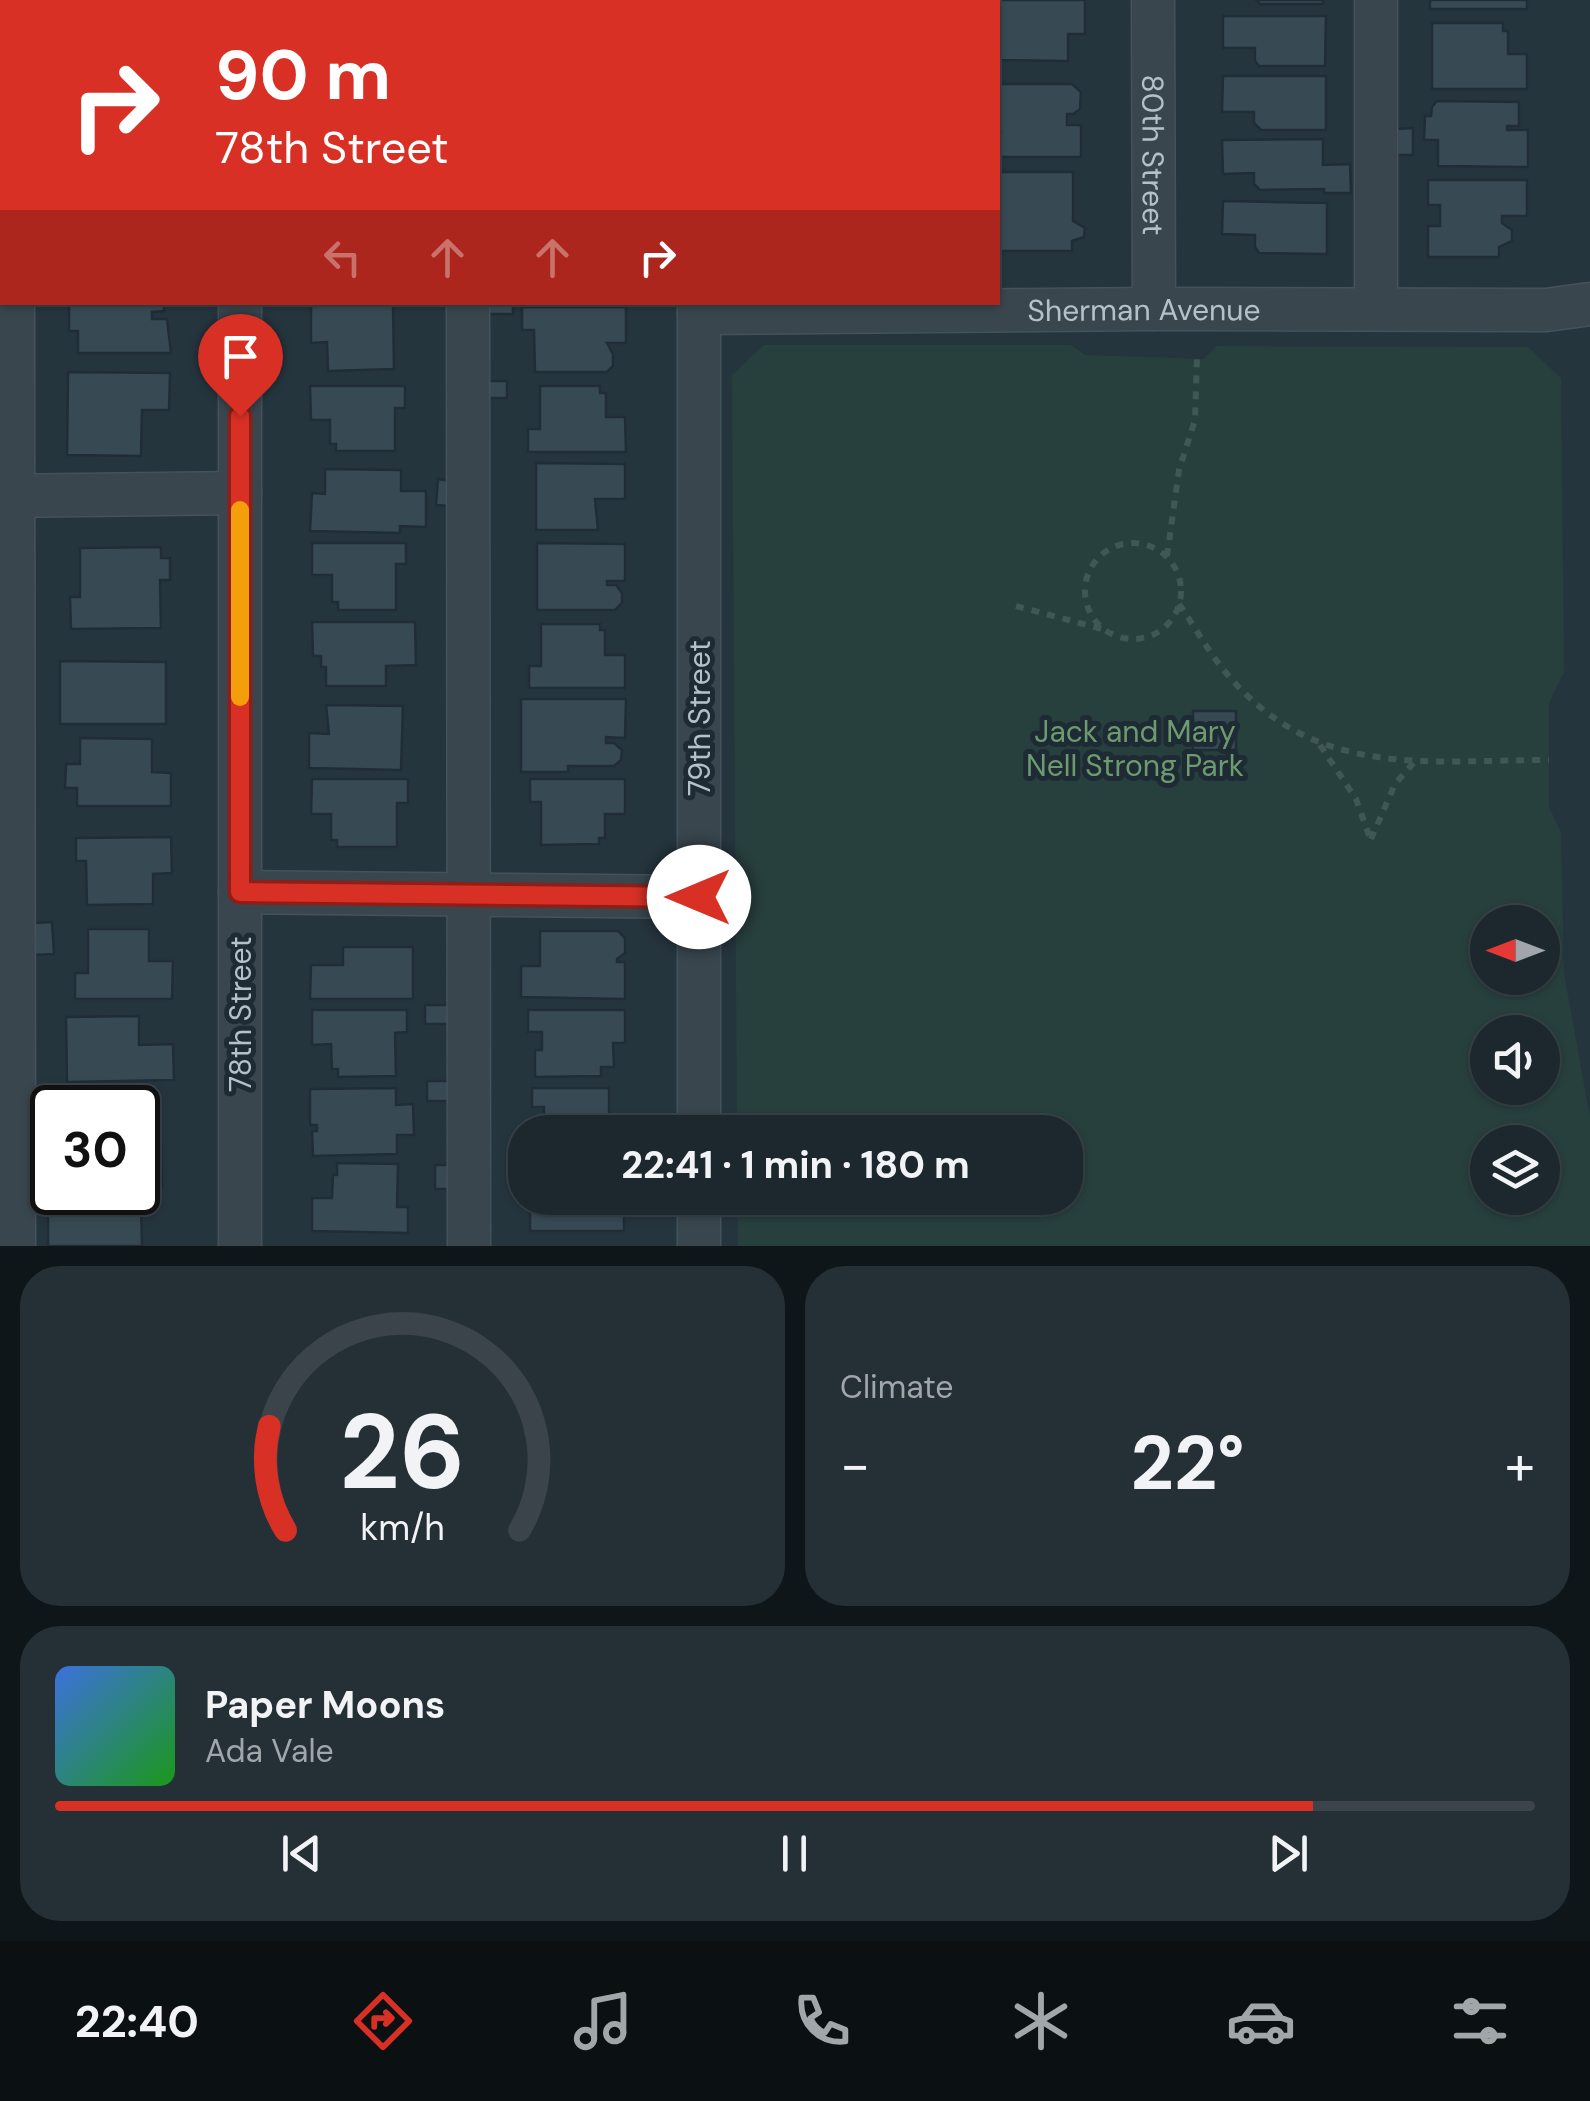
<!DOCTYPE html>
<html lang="en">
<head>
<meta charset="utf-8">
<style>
	:root { --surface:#1c282e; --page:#253036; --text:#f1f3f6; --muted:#a0a6aa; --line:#3a444a; --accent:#d93025 }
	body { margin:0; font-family:"DM Sans",sans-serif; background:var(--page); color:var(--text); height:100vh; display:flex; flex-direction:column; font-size:38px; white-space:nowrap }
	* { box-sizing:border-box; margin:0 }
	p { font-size:32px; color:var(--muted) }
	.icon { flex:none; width:55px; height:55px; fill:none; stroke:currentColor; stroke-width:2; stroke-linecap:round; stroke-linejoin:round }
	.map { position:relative; height:1246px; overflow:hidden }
	.panel { display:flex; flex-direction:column; gap:20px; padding:20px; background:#0f1619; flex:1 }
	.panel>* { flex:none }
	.guide { position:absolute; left:0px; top:0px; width:1000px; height:305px; box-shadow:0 2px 8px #0004,0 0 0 2px var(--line); background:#d93025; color:#fff; overflow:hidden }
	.needle { width:65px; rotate:270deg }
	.buttons { position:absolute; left:1470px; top:905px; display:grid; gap:20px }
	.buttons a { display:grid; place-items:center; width:90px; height:90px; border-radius:50%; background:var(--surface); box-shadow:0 2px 8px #0004,0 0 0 2px var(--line); font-size:50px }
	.speed { position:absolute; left:30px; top:1085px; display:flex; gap:20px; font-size:50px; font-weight:700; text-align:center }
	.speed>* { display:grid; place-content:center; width:130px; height:130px; border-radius:50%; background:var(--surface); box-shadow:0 2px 8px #0004,0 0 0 2px var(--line); line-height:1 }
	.speed .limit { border:5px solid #111; border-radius:15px; background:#fff; color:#111 }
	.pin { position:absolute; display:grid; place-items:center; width:85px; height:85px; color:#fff; margin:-102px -42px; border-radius:50% 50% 50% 0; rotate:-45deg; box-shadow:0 0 10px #0007 }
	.pin .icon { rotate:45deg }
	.me { position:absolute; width:110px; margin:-55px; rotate:270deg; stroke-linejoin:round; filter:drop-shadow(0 0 8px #0008) }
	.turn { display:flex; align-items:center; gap:35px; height:210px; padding:0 50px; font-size:45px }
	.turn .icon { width:130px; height:130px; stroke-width:2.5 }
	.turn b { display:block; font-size:70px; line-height:85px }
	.lanes { display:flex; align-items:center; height:95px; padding:0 50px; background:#0003; justify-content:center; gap:50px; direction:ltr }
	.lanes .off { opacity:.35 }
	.big { font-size:75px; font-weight:700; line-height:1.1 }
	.panel .tile { flex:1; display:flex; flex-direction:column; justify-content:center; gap:15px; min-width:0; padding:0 35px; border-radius:40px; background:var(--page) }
	.panel .dial { align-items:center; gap:0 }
	.dial svg { height:260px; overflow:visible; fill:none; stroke:var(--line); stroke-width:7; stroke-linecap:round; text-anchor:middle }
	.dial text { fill:var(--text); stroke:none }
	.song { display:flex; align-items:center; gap:30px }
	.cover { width:120px; height:120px; border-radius:15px; background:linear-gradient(135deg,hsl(220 70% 55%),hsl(120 70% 35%)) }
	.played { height:10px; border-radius:5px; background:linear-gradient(90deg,var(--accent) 85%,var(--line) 85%) }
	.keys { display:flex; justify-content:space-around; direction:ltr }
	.heat { display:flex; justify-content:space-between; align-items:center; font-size:55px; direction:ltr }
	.panel .tiles { flex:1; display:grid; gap:20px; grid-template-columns:1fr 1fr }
	.tile:last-child { grid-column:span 2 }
	.trip { position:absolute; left:508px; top:1115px; width:575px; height:100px; border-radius:40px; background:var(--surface); box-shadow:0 2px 8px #0004,0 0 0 2px var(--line); font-weight:700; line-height:100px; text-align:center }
	.dock { display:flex; height:160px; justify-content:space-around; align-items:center; background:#0b1012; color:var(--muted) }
	.dock .icon { width:70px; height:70px }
	.dock .on { color:var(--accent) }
	.dock b { font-size:45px; color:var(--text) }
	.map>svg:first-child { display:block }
</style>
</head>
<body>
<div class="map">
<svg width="1590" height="1246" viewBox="0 0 1590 1246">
	<rect width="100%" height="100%" fill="#25353e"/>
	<!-- green -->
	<path fill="#273f3d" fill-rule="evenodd" d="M764 345H1071L1085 355 1204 359 1216 346 1528 347 1561 378 1564 672 1549 703V807L1561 832 1564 973 1590 1117V1246H738V1198H1065V1132H737L732 375ZM1488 922H1542V978H1488ZM1488 1032H1542V1088H1488ZM1488 1142H1542V1198H1488Z"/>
	<!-- building -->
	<g fill="#374a54" stroke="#202d36" stroke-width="2.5">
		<polygon points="995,0 1085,0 1085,34 1068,34 1068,61 998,60 998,2"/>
		<polygon points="1256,0 1323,0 1323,4 1260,4"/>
		<rect x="1430" y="0" width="97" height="9"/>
		<polygon points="1223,16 1326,16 1325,66 1259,66 1255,61 1255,48 1223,48"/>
		<polygon points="1432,23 1503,23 1503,31 1508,31 1508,54 1527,54 1527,89 1432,89"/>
		<polygon points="1223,76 1326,76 1326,130 1261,130 1254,123 1254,112 1222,112"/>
		<polygon points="998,84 1072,84 1081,92 1080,109 1073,114 1067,114 1067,125 1081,125 1081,157 998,157 998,132 1001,132"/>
		<polygon points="1437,101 1519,102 1519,126 1507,126 1507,130 1528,130 1528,167 1438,166 1438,140 1424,140 1425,116 1431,116 1432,107"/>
		<polygon points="1413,128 1413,155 1397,155 1397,129"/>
		<polygon points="1323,139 1323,165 1350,164 1351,193 1324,193 1324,189 1260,190 1254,184 1254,173 1223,174 1222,140"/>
		<polygon points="998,172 1073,172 1073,221 1085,228 1084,237 1072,241 1072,251 998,251"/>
		<polygon points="1428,180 1527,180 1527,216 1502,216 1502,223 1512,230 1512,241 1499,247 1499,257 1428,257 1428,226 1440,226 1440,205 1428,205"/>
		<polygon points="1223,201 1327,203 1327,254 1259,253 1255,247 1255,235 1222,234"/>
		<polygon points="164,302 164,311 152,312 152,319 167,319 171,353 78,353 78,331 69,331 69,303"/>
		<rect x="486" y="302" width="27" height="12"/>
		<polygon points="393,304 394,369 328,371 327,342 311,343 311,306"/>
		<polygon points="522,307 626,307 626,343 607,343 613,354 613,366 607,372 535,372 534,330 522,330"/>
		<polygon points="68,372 170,373 169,410 142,410 141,456 67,455"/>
		<rect x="486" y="381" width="21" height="17"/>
		<polygon points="310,386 405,386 405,408 395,408 395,451 336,451 336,444 330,444 330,420 311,420"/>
		<polygon points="540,386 600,386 600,393 606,393 606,417 625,417 626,452 528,452 528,429 540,429"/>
		<polygon points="536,463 625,464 625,499 595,499 598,530 536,530"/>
		<polygon points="325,469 401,470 401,491 426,491 426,527 400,526 400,533 310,531 312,493 325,494"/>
		<polygon points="438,479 452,481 451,506 436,505"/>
		<polygon points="312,543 406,543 406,564 396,564 396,610 338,610 338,602 332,602 332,575 312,575"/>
		<polygon points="537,543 625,544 625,581 607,581 607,585 616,585 622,593 622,603 615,610 537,610"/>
		<polygon points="161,547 161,558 170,558 170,580 160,580 161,628 71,629 70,597 80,597 80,548"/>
		<polygon points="312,622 415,622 416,665 386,666 386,686 326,686 326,667 321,667 321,656 313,656"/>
		<polygon points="541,624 600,624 600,630 605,630 605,655 625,655 625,688 529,688 529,666 541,666"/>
		<polygon points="60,661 166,662 166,724 60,724"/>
		<polygon points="521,699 626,699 625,738 606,737 606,743 614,743 622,750 621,760 614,766 568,766 568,772 521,772"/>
		<polygon points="326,705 403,706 401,770 309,768 309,733 329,734"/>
		<rect x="1193" y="711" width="43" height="39"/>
		<polygon points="80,738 152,739 152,772 171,773 171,806 77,806 77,788 65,788 66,764 80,764"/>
		<polygon points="312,779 408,779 408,803 397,803 397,847 337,847 337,840 331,840 331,814 311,814"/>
		<polygon points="530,779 625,779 625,814 605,814 605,838 599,838 599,844 541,845 541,802 530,802"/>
		<polygon points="171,837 172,873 153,874 153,904 87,905 86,861 76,861 76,838"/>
		<polygon points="52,922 54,954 34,955 32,923"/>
		<polygon points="88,929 149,929 149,961 173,961 172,999 75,999 75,973 88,973"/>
		<polygon points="540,931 618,931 625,938 625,953 617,959 617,962 625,962 625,999 521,997 521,966 540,966"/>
		<polygon points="343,947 413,947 413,999 310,999 311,965 343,965"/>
		<rect x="425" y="1005" width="26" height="19"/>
		<polygon points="312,1010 407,1010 407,1032 395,1033 396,1076 338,1077 338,1069 332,1069 331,1044 312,1045"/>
		<polygon points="528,1010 625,1010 625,1043 613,1043 614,1067 601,1067 601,1076 535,1077 535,1050 542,1050 542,1032 528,1032"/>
		<polygon points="139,1016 139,1045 173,1044 174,1080 67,1082 66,1017"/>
		<rect x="427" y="1081" width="22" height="20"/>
		<polygon points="396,1088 396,1105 413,1104 414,1135 397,1135 397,1154 313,1156 312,1131 317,1131 317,1125 310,1125 310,1089"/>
		<polygon points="532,1088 609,1088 609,1116 625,1116 625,1132 544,1132 544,1107 532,1107"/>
		<polygon points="160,1108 162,1187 138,1188 138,1109"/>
		<polygon points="337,1163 398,1164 397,1207 408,1207 408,1233 312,1231 312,1198 332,1198 333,1175 337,1175"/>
		<rect x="435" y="1165" width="14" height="24"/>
		<polygon points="536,1198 624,1198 624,1231 530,1231 530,1209 536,1209"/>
		<polygon points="141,1203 142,1246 48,1246 48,1204"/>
	</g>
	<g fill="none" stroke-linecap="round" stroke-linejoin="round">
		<defs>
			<g id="minor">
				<polyline points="240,0 240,2"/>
				<polyline points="698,0 698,2"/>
				<polyline points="931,0 931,2"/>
				<path id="s1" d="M1153 0 1154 309"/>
				<polyline points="1376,0 1376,309"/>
				<polyline points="14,2 14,0"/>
				<polyline points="469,2 469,0"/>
				<polyline points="13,302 14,1246"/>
				<polyline points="240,302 240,1246"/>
				<polyline points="468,302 469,1246"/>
				<polyline points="699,302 699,1132"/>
				<path id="s2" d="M699 313 1154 309 1546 310 1590 304"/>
				<polyline points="0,496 240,493"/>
				<polyline points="240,892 699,897"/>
				<polyline points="699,1198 699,1246"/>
			</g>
		</defs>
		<!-- minor casing -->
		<use href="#minor" stroke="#45525b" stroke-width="45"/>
		<!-- path -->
		<g stroke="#405755" stroke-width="6" stroke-dasharray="8 8" stroke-linecap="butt">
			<circle cx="1133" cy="591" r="48"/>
			<polyline points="1167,556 1179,470 1195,420 1197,355"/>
			<path d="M1179 604C1195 627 1209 653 1227 674 1316 780 1426 760 1549 760"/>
			<polyline points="1016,606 1102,629"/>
			<polyline points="1320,745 1356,799 1371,841"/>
			<polyline points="1371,839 1395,784 1416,760"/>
		</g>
		<!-- minor -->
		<use href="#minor" stroke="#39464e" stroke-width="42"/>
	</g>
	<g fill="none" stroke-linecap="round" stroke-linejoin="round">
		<defs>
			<polyline id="route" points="240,416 240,892 699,897"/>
		</defs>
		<!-- route casing -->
		<use href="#route" stroke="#8d1f18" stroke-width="25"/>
		<!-- route -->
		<use href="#route" stroke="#d93025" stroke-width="18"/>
		<!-- slow -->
		<polyline stroke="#f59e0b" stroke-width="18" points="240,510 240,697"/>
	</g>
	<g text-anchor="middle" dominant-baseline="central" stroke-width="10" stroke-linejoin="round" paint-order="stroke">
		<!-- street labels -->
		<g font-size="30" fill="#b5c1c9" stroke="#1e2b34">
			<text stroke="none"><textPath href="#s1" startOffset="155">80th Street</textPath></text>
			<text stroke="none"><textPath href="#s2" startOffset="445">Sherman Avenue</textPath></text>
			<text transform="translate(699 718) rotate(-90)">79th Street</text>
			<text transform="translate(240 1014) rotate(-90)">78th Street</text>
		</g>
		<!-- park labels -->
		<g font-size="30" fill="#6d9a6e" stroke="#1e2b34">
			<text x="1135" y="731">Jack and Mary<tspan x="1135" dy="34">Nell Strong Park</tspan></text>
		</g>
	</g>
</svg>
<div class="buttons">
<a><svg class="needle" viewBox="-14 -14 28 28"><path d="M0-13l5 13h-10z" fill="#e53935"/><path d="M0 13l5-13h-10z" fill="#a0a6aa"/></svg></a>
<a><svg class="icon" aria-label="sound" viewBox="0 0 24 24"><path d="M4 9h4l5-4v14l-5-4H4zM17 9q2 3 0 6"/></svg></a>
<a><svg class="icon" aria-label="layers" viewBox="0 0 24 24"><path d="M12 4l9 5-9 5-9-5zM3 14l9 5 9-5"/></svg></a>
</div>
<div class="speed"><div class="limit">30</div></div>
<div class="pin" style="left:240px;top:416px;background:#d93025"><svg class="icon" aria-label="arrive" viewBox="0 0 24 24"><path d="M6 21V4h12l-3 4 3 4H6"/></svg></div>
<svg class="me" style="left:699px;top:897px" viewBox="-20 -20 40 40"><circle r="19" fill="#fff"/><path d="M0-13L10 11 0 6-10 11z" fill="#d93025"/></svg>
<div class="trip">22:41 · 1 min · 180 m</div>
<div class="guide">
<div class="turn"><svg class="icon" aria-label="right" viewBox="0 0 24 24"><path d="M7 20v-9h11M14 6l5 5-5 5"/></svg><div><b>90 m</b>78th Street</div></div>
<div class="lanes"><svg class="icon off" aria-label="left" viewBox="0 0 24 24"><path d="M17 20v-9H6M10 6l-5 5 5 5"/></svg><svg class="icon off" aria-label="ahead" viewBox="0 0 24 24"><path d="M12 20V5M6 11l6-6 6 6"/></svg><svg class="icon off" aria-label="ahead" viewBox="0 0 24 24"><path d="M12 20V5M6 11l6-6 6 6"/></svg><svg class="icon" aria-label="right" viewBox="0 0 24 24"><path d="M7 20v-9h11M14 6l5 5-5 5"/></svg></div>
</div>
</div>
<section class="panel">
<div class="tiles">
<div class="tile dial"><svg viewBox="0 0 100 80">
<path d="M14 69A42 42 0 1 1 86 69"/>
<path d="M14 69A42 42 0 0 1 9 37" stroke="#d93025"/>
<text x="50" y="56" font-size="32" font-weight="700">26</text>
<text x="50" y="72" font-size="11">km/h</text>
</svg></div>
<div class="tile"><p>Climate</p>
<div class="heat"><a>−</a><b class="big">22°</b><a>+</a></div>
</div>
<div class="tile">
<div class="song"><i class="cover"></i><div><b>Paper Moons</b><p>Ada Vale</p></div></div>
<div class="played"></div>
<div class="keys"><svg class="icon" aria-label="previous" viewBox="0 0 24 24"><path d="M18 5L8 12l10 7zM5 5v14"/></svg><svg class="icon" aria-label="pause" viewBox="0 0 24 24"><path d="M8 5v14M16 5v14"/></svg><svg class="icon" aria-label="next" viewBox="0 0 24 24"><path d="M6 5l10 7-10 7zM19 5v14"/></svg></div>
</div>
</div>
</section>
<nav class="dock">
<b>22:40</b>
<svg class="icon on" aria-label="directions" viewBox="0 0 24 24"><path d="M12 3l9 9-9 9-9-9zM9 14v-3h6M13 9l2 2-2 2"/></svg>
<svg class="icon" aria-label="music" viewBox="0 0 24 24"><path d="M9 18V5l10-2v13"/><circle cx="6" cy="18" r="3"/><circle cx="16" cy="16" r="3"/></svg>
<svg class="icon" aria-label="phone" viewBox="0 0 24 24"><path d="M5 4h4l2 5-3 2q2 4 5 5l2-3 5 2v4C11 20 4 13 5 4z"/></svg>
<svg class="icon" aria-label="climate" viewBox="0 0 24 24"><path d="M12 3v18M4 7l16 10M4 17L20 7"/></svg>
<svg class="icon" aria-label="car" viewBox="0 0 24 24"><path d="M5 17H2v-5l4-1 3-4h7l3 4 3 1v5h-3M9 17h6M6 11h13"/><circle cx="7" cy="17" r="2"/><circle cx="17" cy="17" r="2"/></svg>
<svg class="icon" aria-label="filters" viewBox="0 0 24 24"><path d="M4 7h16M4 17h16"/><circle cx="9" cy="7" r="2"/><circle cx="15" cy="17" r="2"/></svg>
</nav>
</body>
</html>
